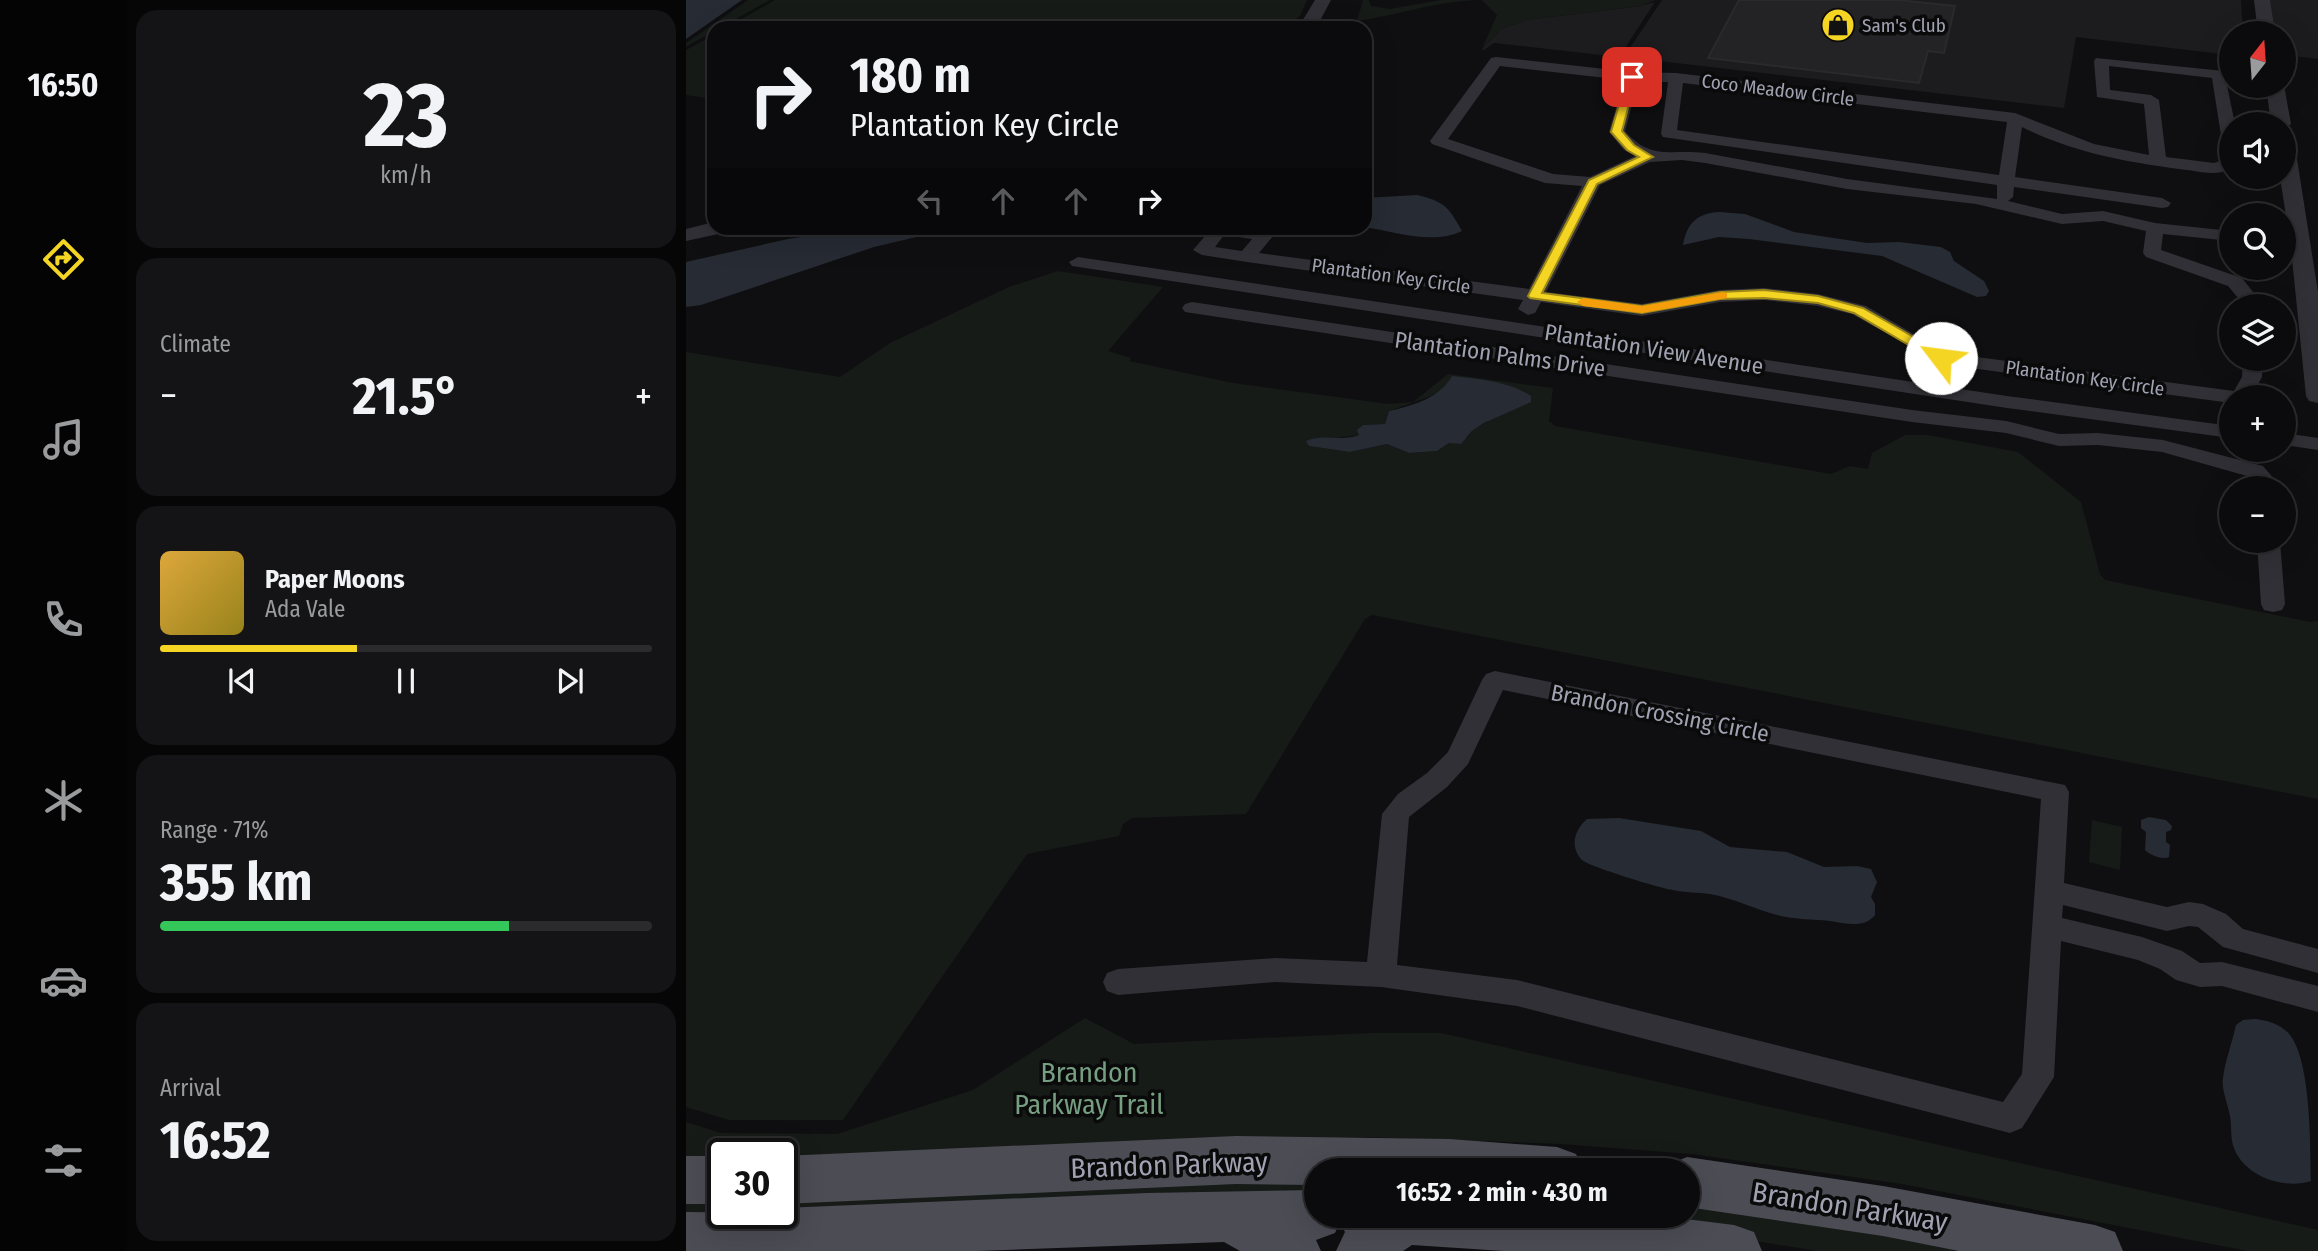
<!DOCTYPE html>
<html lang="en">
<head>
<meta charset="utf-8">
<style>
	:root { --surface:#0b0b0d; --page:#141416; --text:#f1f3f6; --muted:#9a9b9d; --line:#2b2b2e; --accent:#f5d523 }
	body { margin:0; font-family:"Fira Sans Condensed",sans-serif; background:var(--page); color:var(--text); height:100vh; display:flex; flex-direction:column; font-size:26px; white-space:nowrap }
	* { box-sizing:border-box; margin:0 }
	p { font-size:23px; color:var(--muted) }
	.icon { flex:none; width:38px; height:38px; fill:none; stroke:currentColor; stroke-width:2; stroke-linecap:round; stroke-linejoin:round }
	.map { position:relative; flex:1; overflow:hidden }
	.panel { display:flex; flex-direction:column; gap:10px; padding:10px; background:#060607; width:560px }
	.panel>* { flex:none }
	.guide { position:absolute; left:21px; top:21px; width:665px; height:214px; border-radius:21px; box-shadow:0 7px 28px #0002,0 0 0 2px var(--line); background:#0b0b0d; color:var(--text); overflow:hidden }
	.needle { width:46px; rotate:17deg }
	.buttons { position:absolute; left:1533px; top:21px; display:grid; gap:14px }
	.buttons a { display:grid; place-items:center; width:77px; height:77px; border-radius:50%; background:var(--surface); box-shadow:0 7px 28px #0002,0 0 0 2px var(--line); font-size:35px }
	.speed { position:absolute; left:21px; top:1138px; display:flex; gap:14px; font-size:35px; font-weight:700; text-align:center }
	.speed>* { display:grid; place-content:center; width:91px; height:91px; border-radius:50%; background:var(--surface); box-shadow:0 7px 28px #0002,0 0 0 2px var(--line); line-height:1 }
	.speed .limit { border:4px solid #111; border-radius:10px; background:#fff; color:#111 }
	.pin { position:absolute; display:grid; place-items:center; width:60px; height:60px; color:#fff; margin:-30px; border-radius:14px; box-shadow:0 4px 10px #0006 }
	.me { position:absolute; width:77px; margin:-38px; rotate:300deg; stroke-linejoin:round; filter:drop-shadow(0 0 5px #0008) }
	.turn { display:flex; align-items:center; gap:24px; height:147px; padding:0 28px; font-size:32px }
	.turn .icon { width:91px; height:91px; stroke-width:2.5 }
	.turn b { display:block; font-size:49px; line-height:60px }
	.lanes { display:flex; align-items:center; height:66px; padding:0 28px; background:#0003; justify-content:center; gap:35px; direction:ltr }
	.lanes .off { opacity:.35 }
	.big { font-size:52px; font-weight:700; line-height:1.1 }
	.panel .tile { flex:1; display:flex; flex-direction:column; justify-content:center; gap:10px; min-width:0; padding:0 24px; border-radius:21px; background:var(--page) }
	.panel .dial { align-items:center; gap:0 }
	.dial b { font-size:91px; line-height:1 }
	.song { display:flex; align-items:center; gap:21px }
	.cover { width:84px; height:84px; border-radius:10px; background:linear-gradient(135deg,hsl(40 70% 55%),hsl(50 70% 35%)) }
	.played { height:7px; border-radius:4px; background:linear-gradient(90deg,var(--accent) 40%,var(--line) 40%) }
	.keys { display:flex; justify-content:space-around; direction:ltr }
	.heat { display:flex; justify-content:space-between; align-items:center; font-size:38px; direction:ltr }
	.charge { height:10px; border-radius:5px; background:linear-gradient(90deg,#34c759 71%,var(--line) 0) }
	.trip { position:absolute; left:618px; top:1158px; width:396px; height:70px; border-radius:35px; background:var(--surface); box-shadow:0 7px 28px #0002,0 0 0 2px var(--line); font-weight:700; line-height:70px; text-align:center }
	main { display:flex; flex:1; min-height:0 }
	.dock { display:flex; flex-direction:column; width:126px; justify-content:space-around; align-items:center; background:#040405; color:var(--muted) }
	.dock .icon { width:49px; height:49px }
	.dock .on { color:var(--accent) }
	.dock b { font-size:32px; color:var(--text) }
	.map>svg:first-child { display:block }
</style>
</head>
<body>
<main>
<nav class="dock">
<b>16:50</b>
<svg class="icon on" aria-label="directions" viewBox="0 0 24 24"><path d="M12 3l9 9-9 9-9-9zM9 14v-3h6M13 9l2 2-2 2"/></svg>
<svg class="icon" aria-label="music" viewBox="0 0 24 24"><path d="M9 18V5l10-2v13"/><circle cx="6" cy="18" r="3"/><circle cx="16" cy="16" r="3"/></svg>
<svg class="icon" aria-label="phone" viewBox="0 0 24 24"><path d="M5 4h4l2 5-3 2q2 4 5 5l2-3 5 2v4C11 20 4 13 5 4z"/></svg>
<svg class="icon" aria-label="climate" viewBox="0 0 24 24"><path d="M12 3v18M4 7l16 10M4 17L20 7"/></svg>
<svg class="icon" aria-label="car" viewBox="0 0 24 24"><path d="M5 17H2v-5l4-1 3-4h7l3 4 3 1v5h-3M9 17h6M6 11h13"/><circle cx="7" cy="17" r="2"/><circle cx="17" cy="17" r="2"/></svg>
<svg class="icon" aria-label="filters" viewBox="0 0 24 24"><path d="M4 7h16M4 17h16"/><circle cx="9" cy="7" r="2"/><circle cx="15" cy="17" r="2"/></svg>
</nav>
<section class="panel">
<div class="tile dial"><b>23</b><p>km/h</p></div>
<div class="tile"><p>Climate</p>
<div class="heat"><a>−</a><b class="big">21.5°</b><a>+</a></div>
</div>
<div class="tile">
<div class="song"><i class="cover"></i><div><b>Paper Moons</b><p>Ada Vale</p></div></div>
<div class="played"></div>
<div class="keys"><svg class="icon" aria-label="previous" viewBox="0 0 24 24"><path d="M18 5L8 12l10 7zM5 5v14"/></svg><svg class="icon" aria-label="pause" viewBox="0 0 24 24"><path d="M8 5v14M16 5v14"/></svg><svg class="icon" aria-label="next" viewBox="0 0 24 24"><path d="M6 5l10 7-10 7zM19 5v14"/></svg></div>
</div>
<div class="tile"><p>Range · 71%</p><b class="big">355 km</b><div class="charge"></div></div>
<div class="tile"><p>Arrival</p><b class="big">16:52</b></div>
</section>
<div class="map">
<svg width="1632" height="1251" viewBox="0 0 1632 1251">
	<rect width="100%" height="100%" fill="#0f0f11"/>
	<!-- built -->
	<g fill="#1c1b1d">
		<polygon points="976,0 1555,0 1557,33 1545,33 1545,55 1390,37 1378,108 938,57"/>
		<polygon points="1582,0 1632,0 1632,59 1598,55 1598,33 1587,33"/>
		<polygon points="969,2 933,57 808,43 798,50 795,50 815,29 840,20 954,6"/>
	</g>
	<!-- green -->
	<g fill="#161b17" fill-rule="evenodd">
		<polygon points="62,0 84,0 34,28 28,28 28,31 0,47 0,43"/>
		<polygon points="89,0 621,0 614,16 599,28 40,28"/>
		<path d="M677 0H683L685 6 704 9 755 0H970L954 6 840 20 815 29 796 49 811 15 796 0C754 0 713 15 671 21Z"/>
		<polygon points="28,35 28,99 0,95 0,50"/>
		<path d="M372 271 477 287 422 351 445 358 443 361 547 383 703 404 727 402 762 374 867 388 863 421 869 426 1145 474 1164 466 1182 469 1186 453 1219 435H1242L1332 452 1395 502 1414 574 1419 580 1624 622 1632 621V799L686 615 679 619 560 814 446 818 437 824 433 836 341 854 157 1120H43L0 1107V352L154 377 204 343 323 287ZM760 387 810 416 786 431 781 438 763 443 751 451 723 453 701 444 664 452 623 446 648 438 674 435 677 425 699 424 703 411 745 396Z"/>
		<polygon points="1406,820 1436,827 1434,870 1403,862"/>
		<polygon points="399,1018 448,1044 684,1033 755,1033 1632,1230 1632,1251 1562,1251 1216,1184 1006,1154 875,1144 678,1137 96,1160 96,1153 37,1153 37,1163 0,1163 0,1122 35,1133 151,1134 287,1090"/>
		<polygon points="630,1175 630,1203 0,1221 0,1195 37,1195 37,1213 96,1213 96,1194"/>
		<polygon points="1001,1198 1325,1251 1132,1251 964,1224 894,1216 1001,1216"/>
	</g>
	<!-- water -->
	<g fill="#262b34">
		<polygon points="0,0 56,0 0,39"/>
		<path d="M731 195C759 202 762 206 776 231 747 245 710 232 679 227V198Z"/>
		<path d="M1034 212 1059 214 1108 232 1181 243 1213 242 1255 247 1264 252 1268 261 1298 281 1303 291 1300 296 1291 297 1196 256 1063 239 1033 237 997 245C1001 223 1011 213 1034 212Z"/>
		<polygon points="178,228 269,228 188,247 15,305 0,307 0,262 102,239"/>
		<path d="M766 376C791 379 823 381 845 396V402L798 423 786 431 775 444 763 443 751 451 723 453 701 444 664 452 623 446 620 441C637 433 656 442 673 435L671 430 677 425 699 424 703 411C726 406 754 398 766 376Z"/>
		<path d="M1463 817 1480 820 1486 826 1485 830 1480 832V842L1484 845 1483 857C1476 860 1464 855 1459 850L1460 832 1455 828V820Z"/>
		<path d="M933 818 1015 831 1044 847 1101 852 1138 867 1171 866 1185 869 1191 882 1185 897 1189 904V915C1178 929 1159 923 1144 921 1126 919 1109 920 1091 915 1068 909 1047 898 1024 894 1012 892 999 893 987 890 976 889 902 866 896 860 883 847 889 829 901 819Z"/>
		<path d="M1569 1019C1580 1020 1590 1023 1599 1030 1626 1051 1624 1147 1625 1181 1598 1190 1558 1176 1548 1148 1544 1138 1546 1126 1544 1116 1542 1104 1535 1089 1537 1078 1539 1061 1546 1043 1550 1025L1557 1020Z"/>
	</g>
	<!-- building -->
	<polygon fill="#232225" stroke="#2a292d" stroke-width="2" points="1053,0 1212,0 1269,6 1258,53 1242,51 1233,83 1022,58"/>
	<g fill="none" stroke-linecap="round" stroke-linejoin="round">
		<!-- minor -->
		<g fill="#303036" fill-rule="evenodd">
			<path d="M810 57 946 72 990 73 1329 113 1408 144 1463 155 1458 104 1411 97 1408 61 1410 58 1538 71 1549 124H1545V153L1537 148 1526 78 1423 66 1424 90 1465 95 1473 100 1480 157 1528 163 1545 157V168L1536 172C1523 175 1506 170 1493 169 1439 162 1385 152 1336 127L1329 177 1476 198 1485 203 1482 207 1476 208 1328 187 1327 197 1322 201 1376 214 1417 211 1469 223 1545 231V241L1477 234 1475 250 1556 278 1578 306H1559L1542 286 1460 257 1457 253 1460 231 1417 221 1376 224 1290 204 1161 189 1019 163 996 160 964 162 914 185 860 292 956 304 1034 290 1078 288 1132 294 1180 306 1260 353 1548 391 1556 377 1557 359H1577L1576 377 1565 397H1545V403L1255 364 1166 314 1132 306 1078 300 1034 302 956 316 855 302 849 313 842 315 832 309 837 300 561 262 516 255 507 250 526 228H558L584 232 587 236 573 253 843 289 896 186 859 183 746 144 744 141 805 58ZM814 66 938 80 923 132 938 150 949 156 904 177 867 174 762 139ZM952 82H982L975 134 977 137 1311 185V199L1161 179 1019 153C984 149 965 161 939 131ZM997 83 1321 122 1313 175 991 130ZM538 235 566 239 556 251 529 247Z"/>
			<polygon points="1598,240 1622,245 1625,249 1616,254 1598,250"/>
			<polygon points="392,257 1321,396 1545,426 1545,438 1321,408 386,266 383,262"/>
			<polygon points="506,302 1226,410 1320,421 1373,434 1412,433 1477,440 1577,466 1589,480 1590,488 1568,488 1567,482 1561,476 1476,452 1412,445 1373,446 1320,433 1226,422 499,312 496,308 499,304"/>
			<polygon points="1598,433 1632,438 1632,450 1598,445"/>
			<polygon points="1571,541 1594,541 1599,604 1596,610 1587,612 1578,610 1575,604"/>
			<path d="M809 671 1379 785 1383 792 1378 883 1481 907 1503 902 1517 904 1540 914 1557 929 1632 949V973L1537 947 1512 927 1503 926 1481 931 1377 905 1376 918 1456 937 1496 951 1514 963 1536 962 1632 986V1012L1536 986 1514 987 1490 980 1474 969 1452 960 1375 941 1368 1077 1336 1128 1324 1133 831 1006 695 987 590 982 432 995 421 991 417 982 421 973 432 969 590 958 681 962 696 814 712 794 741 773 762 752 796 680 800 674ZM817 690 1355 799 1336 1074 1317 1102 831 980 711 965 723 817 761 787 782 764Z"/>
		</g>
		<!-- tertiary -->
		<g fill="#303036" fill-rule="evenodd">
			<polygon points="629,0 645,0 630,28 612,28"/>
			<polygon points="1568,0 1584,0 1589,33 1572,33"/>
			<polygon points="1598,85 1605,124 1598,129 1598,124 1585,124 1580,86"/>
			<polygon points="1598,134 1608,140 1632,292 1632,403 1623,401 1620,396 1605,249 1594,177 1598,177"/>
			<polygon points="28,222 28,228 39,228 37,233 0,241 0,229"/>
		</g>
		<!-- primary -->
		<g fill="#4c4c55" fill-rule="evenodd">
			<polygon points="550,1136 763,1139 871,1147 890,1154 898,1171 630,1171 630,1185 550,1184 96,1204 96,1156"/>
			<rect x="0" y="1156" width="37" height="48"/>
			<polygon points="1001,1157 1197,1186 1409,1225 1429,1232 1437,1251 1273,1251 1197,1236 1001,1207 1001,1171 979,1171 982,1165"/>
			<polygon points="630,1190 630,1216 976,1216 1048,1225 1068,1232 1076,1251 818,1251 726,1245 717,1251 650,1251 659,1232 654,1222 649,1233 630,1240 635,1251 554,1251 538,1242 291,1251 0,1251 0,1212 96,1213 96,1208 461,1193"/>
		</g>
	</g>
	<!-- route -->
	<polygon fill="#f5d523" stroke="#9f8a17" stroke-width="2" points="946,74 950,77 936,131 948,145 967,157 911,184 856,293 956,306 1034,292 1078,290 1132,296 1177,308 1259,355 1259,361 1250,361 1168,313 1132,303 1078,298 1034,299 956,313 844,298 842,296 903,180 953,157 941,150 925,132 941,77"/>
	<!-- slow -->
	<polygon fill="#f59e0b" points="1037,292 1041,293 1041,298 956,313 897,306 891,302 897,298 956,306"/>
	<!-- icons -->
	<defs>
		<symbol id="shop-disc" viewBox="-11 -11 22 22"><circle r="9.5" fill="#f5d523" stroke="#0a0a0b"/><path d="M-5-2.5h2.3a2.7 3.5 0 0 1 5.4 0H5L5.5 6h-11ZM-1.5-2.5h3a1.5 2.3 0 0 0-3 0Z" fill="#111"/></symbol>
	</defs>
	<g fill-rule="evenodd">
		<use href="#shop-disc" x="1133" y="6" width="38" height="38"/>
	</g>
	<g text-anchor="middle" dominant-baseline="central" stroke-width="7" stroke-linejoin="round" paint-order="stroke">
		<!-- far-poi labels -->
		<g font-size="19" fill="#a0a2b2" stroke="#0a0a0b" text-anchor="start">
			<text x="1176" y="25">Sam's Club</text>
		</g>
		<!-- far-street labels -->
		<g font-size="19" fill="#a0a2b2" stroke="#0a0a0b">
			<text transform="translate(1092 90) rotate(7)">Coco Meadow Circle</text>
			<text transform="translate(705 276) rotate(8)">Plantation Key Circle</text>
			<text transform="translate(1399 378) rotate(8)">Plantation Key Circle</text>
		</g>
		<!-- street labels -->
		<g font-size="23" fill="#a0a2b2" stroke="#0a0a0b">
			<text transform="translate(968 349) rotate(9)">Plantation View Avenue</text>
			<text transform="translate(814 354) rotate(8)">Plantation Palms Drive</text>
			<text transform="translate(974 713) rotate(11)">Brandon Crossing Circle</text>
		</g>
		<!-- near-park labels -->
		<g font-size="28" fill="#769e80" stroke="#0a0a0b">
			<text x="403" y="1072">Brandon<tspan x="403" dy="32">Parkway Trail</tspan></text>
		</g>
		<!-- near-street labels -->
		<g font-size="28" fill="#a0a2b2" stroke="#0a0a0b">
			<text transform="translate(483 1165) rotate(-2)">Brandon Parkway</text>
			<text transform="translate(1164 1207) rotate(9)">Brandon Parkway</text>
		</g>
	</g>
</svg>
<div class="buttons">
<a><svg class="needle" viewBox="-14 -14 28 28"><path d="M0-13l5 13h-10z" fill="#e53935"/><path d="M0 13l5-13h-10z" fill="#9a9b9d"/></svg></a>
<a><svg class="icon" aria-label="sound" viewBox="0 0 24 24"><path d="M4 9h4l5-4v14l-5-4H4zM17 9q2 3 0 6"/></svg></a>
<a><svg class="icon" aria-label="search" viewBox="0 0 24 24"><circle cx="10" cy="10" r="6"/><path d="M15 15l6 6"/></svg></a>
<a><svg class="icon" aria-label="layers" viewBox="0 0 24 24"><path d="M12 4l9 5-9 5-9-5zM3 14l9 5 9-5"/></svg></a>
<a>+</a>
<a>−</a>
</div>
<div class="speed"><div class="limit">30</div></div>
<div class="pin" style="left:946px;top:77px;background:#d93025"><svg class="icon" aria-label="arrive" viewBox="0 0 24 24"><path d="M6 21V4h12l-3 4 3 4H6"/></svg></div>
<svg class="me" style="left:1255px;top:358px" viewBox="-20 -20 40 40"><circle r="19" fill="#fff"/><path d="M0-13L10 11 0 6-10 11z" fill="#f5d523"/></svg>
<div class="trip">16:52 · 2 min · 430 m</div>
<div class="guide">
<div class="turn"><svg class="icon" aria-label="right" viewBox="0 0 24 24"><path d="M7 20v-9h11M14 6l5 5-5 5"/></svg><div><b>180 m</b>Plantation Key Circle</div></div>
<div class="lanes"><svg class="icon off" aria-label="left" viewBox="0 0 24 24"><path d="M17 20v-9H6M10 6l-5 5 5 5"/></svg><svg class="icon off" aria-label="ahead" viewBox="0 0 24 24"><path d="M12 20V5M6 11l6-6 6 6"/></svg><svg class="icon off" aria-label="ahead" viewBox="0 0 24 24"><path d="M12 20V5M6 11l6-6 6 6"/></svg><svg class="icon" aria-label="right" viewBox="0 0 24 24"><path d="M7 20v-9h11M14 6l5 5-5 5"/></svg></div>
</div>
</div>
</main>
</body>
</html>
